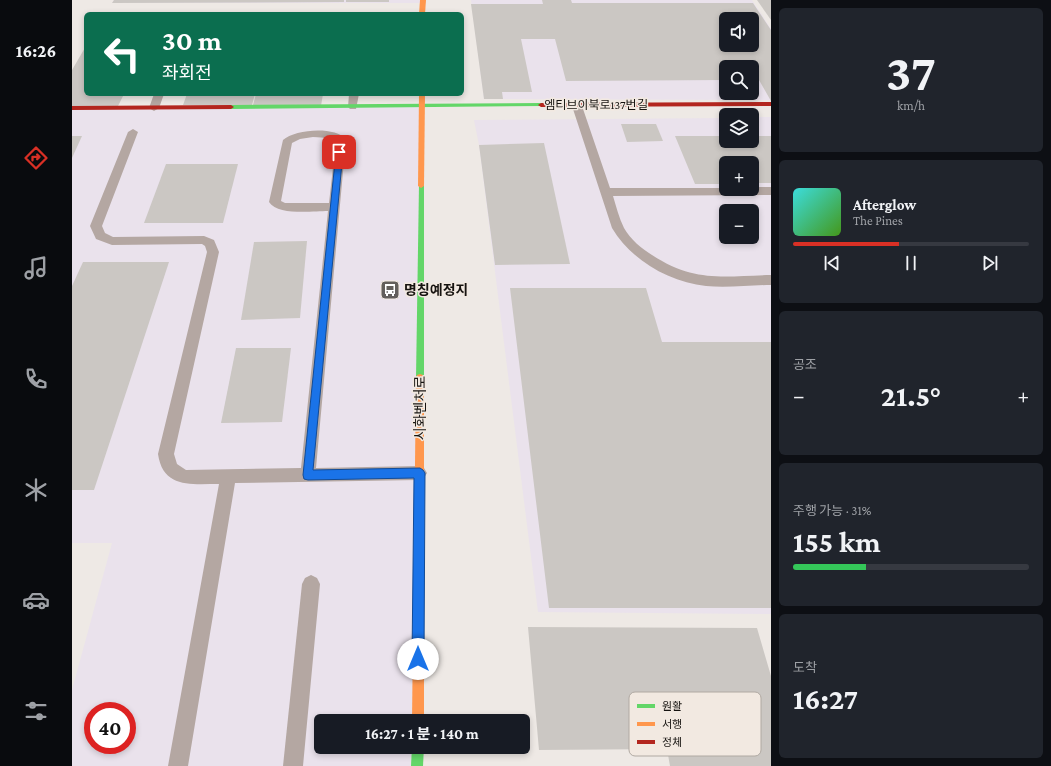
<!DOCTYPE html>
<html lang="ko">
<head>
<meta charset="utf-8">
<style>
	:root { --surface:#171b24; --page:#20242c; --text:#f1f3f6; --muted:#9ea1a6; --line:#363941; --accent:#d93025 }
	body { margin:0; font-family:"Crimson Pro","Noto Sans KR",serif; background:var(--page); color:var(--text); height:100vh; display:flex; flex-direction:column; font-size:15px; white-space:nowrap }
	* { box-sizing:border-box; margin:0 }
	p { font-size:13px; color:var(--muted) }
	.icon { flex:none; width:22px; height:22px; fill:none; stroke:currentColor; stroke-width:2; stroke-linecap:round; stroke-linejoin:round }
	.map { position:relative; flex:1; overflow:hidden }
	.drawer { display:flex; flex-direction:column; gap:8px; padding:8px; background:#0d0f14; width:280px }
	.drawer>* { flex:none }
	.guide { position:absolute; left:12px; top:12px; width:380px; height:84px; border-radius:6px; box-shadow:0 2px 6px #0003; background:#0b6e4f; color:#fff; overflow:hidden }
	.buttons { position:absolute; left:647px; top:12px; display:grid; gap:8px }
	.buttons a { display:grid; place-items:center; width:40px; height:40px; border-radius:6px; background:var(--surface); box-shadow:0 2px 6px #0003; font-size:20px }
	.speed { position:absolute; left:12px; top:702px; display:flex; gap:8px; font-size:20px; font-weight:700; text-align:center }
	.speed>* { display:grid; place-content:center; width:52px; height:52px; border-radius:50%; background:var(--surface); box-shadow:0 2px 6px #0003; line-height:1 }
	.speed .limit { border:6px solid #d22; background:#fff; color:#111 }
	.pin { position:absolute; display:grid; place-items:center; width:34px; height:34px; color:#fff; margin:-17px; border-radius:8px; box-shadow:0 2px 6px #0006 }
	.me { position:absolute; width:44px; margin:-22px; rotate:0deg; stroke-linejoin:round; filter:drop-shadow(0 0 3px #0008) }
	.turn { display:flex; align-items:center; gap:14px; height:84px; padding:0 12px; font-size:18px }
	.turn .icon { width:52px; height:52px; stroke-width:2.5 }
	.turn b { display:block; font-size:28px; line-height:34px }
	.big { font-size:30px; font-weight:700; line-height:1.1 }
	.drawer .tile { flex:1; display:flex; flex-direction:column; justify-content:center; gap:6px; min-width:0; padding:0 14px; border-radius:6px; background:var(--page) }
	.drawer .dial { align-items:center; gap:0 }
	.dial b { font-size:52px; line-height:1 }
	.song { display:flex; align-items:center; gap:12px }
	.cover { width:48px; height:48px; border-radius:6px; background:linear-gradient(135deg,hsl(180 70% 55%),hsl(100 70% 35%)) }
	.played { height:4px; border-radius:2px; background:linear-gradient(90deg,var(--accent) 45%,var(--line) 45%) }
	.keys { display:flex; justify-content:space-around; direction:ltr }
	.heat { display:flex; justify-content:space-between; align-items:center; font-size:22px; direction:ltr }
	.charge { height:6px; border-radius:3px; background:linear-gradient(90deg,#34c759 31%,var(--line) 0) }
	.trip { position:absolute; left:242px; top:714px; width:216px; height:40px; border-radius:6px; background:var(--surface); box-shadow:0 2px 6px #0003; font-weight:700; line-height:40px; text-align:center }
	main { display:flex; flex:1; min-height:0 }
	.tabs { display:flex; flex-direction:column; width:72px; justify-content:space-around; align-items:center; background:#090b0e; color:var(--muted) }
	.tabs .icon { width:28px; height:28px }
	.tabs .selected { color:var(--accent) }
	.tabs b { font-size:18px; color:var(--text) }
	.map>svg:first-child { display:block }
</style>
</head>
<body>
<main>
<nav class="tabs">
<b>16:26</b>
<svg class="icon selected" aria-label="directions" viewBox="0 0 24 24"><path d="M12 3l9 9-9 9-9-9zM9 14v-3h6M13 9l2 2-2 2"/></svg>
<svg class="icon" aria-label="music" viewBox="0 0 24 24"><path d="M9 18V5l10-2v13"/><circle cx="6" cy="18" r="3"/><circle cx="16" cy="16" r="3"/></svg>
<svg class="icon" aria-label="phone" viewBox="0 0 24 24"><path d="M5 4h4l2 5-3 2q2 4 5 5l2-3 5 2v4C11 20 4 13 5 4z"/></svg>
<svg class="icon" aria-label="climate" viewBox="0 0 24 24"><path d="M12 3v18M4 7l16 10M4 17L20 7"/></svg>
<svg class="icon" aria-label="car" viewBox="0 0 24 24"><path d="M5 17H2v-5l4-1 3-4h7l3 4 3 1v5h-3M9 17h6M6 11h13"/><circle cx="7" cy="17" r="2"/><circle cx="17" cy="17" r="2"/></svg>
<svg class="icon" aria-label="filters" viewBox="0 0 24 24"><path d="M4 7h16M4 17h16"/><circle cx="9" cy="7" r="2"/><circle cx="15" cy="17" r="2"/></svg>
</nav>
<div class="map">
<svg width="699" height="766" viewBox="0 0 699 766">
	<rect width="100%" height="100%" fill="#eee9e5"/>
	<!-- industrial -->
	<g fill="#eae2ec" fill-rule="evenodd">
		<polygon points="42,0 351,0 351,3 40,3"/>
		<path d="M399 0H680L699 29V100L412 99ZM654 19H680V45H654ZM654 67H680V93H654Z"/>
		<path d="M350 106 346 721H249V747H346L345 766H0V690L40 543H0V108ZM21 711H55V745H21Z"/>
		<path d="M680 117H699V614L466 612 407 145 402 120 654 118V141H680ZM654 163H680V189H654ZM654 211H680V237H654Z"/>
	</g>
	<!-- building -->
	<g fill="#cbc7c3" fill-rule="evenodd">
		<polygon points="42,0 272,0 272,2 40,3"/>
		<rect x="274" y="0" width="43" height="2"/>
		<path d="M470 0H499L500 3H681L699 30V101L687 80H680V67H654V80L494 81 483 39H449L460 92H430L431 99H412L399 4H471ZM654 19H680V45H654Z"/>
		<polygon points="685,0 699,0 699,20"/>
		<polygon points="124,12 205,12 204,14 124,14"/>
		<rect x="205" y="12" width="112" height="2"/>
		<polygon points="14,46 14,94 52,94 46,106 0,106 0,70"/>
		<polygon points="115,94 183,94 180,105 111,105"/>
		<polygon points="184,94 251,94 249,106 181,105"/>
		<polygon points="549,124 584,124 591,141 555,142"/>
		<polygon points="0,136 10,136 0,158"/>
		<polygon points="603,136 654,136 654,141 680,141 680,136 699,136 699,183 680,183 680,163 654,163 654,184 623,184"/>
		<polygon points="472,143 498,264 423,265 407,145"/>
		<polygon points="94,164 166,164 151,223 72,223"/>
		<polygon points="235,241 228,318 169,320 182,242"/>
		<polygon points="11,262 97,262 22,490 0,490 0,286"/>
		<polygon points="438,288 574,288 590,342 699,342 699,608 477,608"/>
		<polygon points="164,348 219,348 210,422 149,423"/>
		<polygon points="456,627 685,628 699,676 699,766 598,766 595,749 467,750"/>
	</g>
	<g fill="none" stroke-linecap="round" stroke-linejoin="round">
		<!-- lane -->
		<g fill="#b4a7a2" fill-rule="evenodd">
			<polygon points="82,94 92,94 87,108 82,111 77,108"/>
			<polygon points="277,94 287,94 284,109 278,109 276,107"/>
			<path d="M505 103 510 106 538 188H654V189H680V187H699V195L541 196C544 206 547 218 552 228 558 239 570 249 580 255 623 283 651 276 699 275V285C678 285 656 288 634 286 597 282 559 260 540 228L500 106Z"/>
			<path d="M61 129 66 132 30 226 33 233 41 237 132 236 142 240 147 252 102 454 105 464 114 470 229 468 256 211C241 211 206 216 197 202L211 140C223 129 263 126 274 139L244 468 347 466 352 468 355 473 352 478 347 480 163 483 116 766H96L147 484C120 484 91 489 86 454L135 252 133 246 130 244 40 245 24 239 18 226 56 132ZM241 137 257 138 264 140 257 203H213L209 201 220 143 228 139Z"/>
			<polygon points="239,575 245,578 248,584 231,766 211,766 230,584 233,578"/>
		</g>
		<!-- fast -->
		<g fill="#63d668" fill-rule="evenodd">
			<polygon points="469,103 471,104 471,106 159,109 156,107 159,105"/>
			<polygon points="347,184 349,184 352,186 352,378 351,381 345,381 344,378"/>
			<polygon points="340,747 352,747 351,766 339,766"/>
		</g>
		<!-- slow -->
		<g fill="#ff974d" fill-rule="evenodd">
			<polygon points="348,0 354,0 353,14 347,14"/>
			<polygon points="347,94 353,94 352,186 349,188 346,186"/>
			<polygon points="348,374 351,375 352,378 352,721 340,721 344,378 345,375"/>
		</g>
		<!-- jam -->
		<g fill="#b3261e" fill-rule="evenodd">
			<polygon points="699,102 699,106 469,107 466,105 469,103"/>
			<polygon points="0,106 159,105 162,107 159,109 0,110"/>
		</g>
	</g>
	<!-- route -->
	<polygon fill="#1a73e8" stroke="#114b97" points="267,150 271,152 241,470 348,468 351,470 353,473 352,659 350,663 346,665 342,663 340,659 342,478 236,480 232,479 231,475 264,152"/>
	<!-- icons -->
	<defs>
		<symbol id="bus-square" viewBox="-11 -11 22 22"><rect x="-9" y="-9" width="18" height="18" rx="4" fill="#625e5b" stroke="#f2e9e1"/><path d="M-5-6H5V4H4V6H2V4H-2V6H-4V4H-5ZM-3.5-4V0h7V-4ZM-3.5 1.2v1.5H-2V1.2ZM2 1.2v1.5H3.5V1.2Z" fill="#fff"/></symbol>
	</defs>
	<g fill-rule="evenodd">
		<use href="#bus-square" x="307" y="279" width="22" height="22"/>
	</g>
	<g text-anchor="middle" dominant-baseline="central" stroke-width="3" stroke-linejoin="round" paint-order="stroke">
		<!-- far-street labels -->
		<g font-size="12" fill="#161310" stroke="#f2e9e1">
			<text x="524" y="105">엠티브이북로137번길</text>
		</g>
		<!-- poi labels -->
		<g font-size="14" font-weight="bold" fill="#161310" stroke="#f2e9e1" text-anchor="start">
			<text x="332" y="290">명칭예정지</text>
		</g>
		<!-- street labels -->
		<g font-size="14" fill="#161310" stroke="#f2e9e1">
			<text transform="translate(348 408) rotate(-90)">시화벤처로</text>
		</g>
	</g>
	<!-- legend -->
	<rect x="557" y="692" width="132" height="64" rx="6" fill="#f2e9e1" stroke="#b0a9a2" stroke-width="1"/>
	<rect x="565" y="704" width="18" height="4" fill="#63d668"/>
	<rect x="565" y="722" width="18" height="4" fill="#ff974d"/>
	<rect x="565" y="740" width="18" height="4" fill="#b3261e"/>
	<g font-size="11" fill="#161310">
		<text x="590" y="710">원활</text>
		<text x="590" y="728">서행</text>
		<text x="590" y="746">정체</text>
	</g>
</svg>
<div class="buttons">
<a><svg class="icon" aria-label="sound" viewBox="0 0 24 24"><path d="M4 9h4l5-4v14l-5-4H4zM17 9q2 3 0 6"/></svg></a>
<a><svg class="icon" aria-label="search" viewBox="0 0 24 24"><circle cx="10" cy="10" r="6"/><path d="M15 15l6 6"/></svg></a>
<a><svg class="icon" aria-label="layers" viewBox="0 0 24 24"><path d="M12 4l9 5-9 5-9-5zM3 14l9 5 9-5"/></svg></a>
<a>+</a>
<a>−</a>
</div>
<div class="speed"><div class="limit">40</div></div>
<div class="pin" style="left:267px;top:152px;background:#d93025"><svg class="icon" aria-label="arrive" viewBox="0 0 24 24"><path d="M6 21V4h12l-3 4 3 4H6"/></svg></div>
<svg class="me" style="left:346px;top:659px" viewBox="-20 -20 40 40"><circle r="19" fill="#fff"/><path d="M0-13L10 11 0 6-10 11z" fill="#1a73e8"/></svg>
<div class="trip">16:27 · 1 분 · 140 m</div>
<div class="guide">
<div class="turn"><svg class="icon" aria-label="left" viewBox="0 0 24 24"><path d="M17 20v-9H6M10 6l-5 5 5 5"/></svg><div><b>30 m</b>좌회전</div></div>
</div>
</div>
<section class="drawer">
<div class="tile dial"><b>37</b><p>km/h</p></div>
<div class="tile">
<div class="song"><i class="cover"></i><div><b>Afterglow</b><p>The Pines</p></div></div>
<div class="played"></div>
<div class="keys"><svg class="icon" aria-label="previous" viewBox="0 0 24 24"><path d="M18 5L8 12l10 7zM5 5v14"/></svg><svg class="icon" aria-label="pause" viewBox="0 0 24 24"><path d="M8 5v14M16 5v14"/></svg><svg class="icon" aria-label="next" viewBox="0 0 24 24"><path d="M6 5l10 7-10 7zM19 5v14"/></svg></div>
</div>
<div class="tile"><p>공조</p>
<div class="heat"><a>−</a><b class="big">21.5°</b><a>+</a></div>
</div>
<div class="tile"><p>주행 가능 · 31%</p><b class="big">155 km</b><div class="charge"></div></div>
<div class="tile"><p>도착</p><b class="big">16:27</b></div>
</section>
</main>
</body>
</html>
